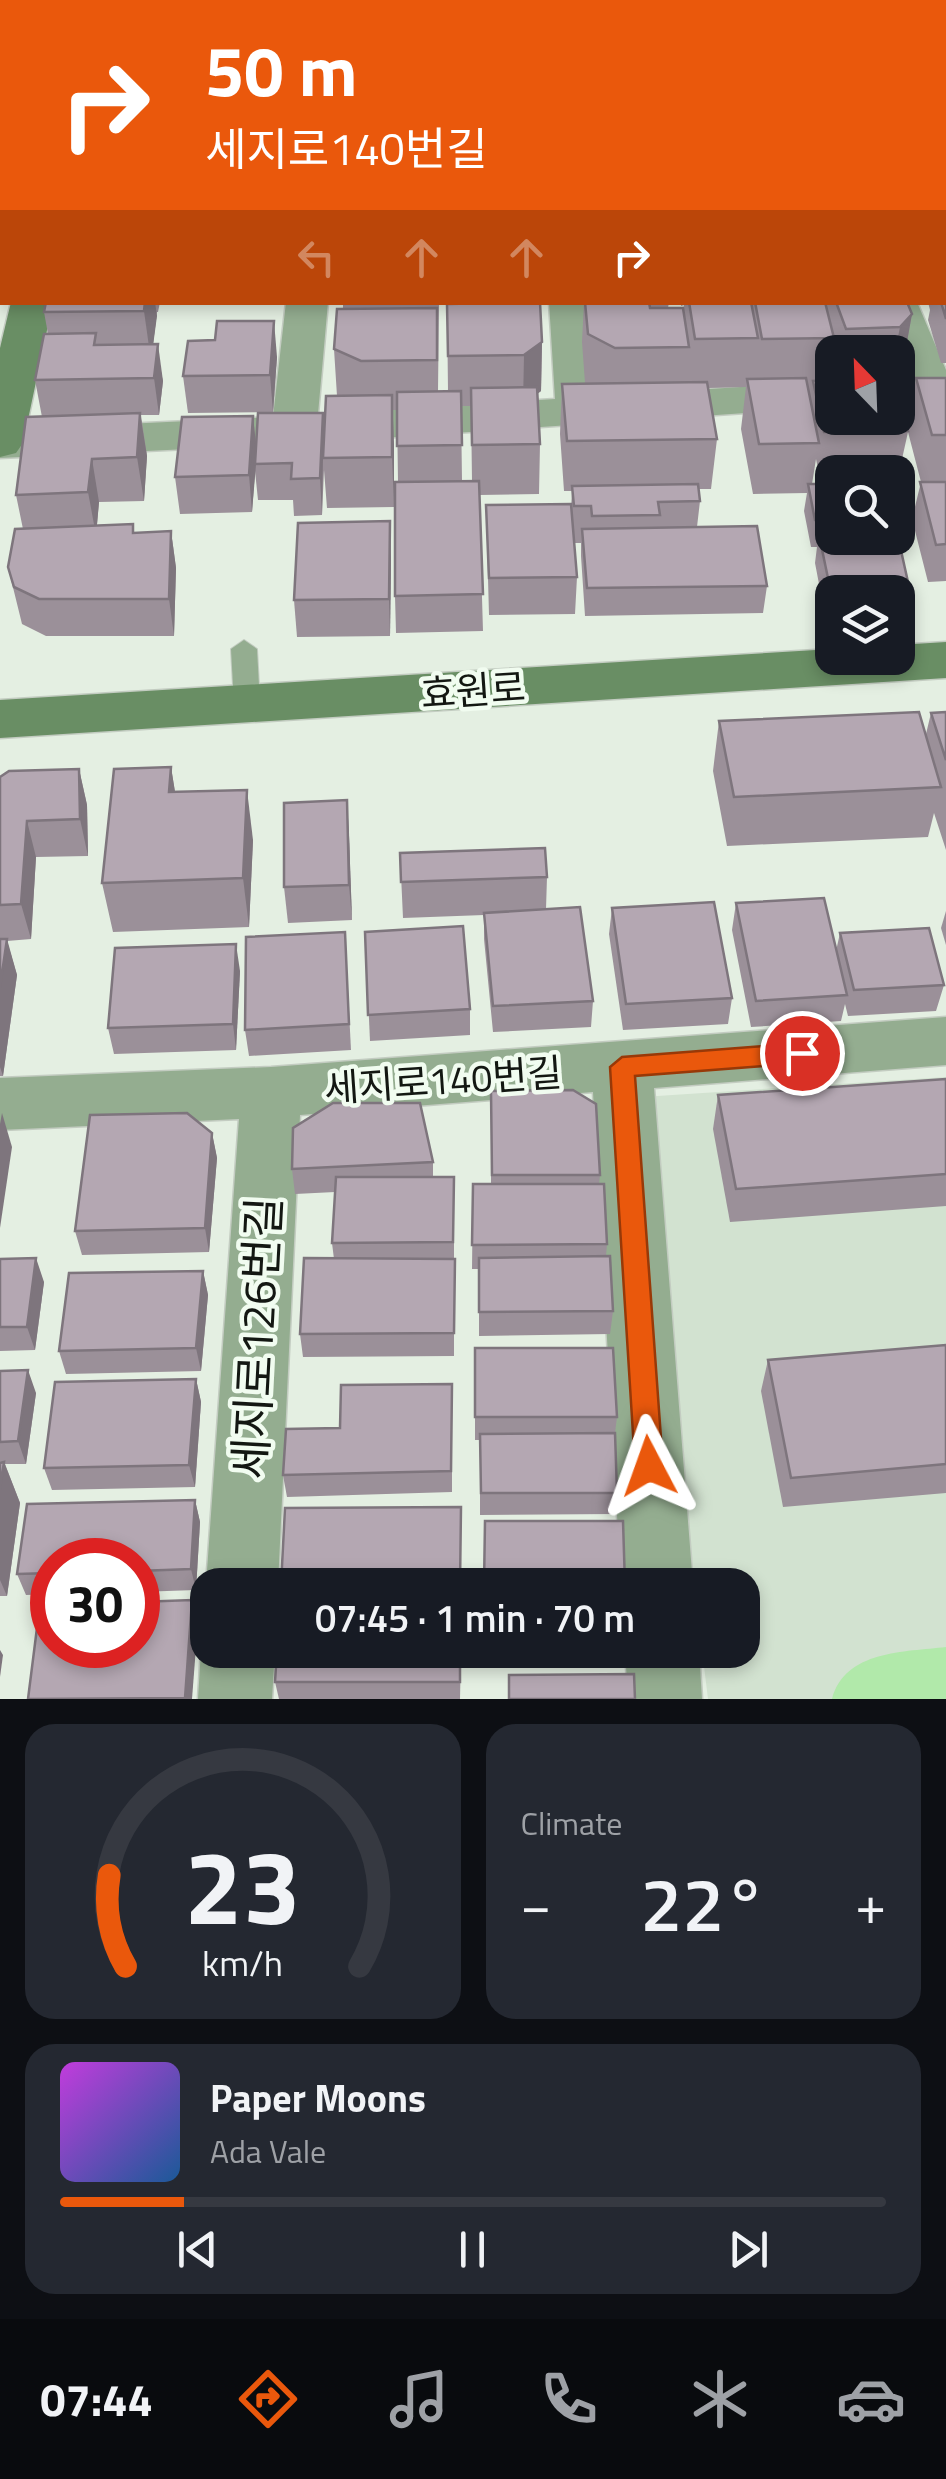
<!DOCTYPE html>
<html lang="en">
<head>
<meta charset="utf-8">
<style>
	:root { --surface:#171b24; --page:#242831; --text:#f1f3f6; --muted:#9ea1a6; --line:#363941; --accent:#ea580c }
	body { margin:0; font-family:"Titillium Web","Noto Sans KR",sans-serif; background:var(--page); color:var(--text); height:100vh; display:flex; flex-direction:column; font-size:38px; white-space:nowrap }
	* { box-sizing:border-box; margin:0 }
	p { font-size:32px; color:var(--muted) }
	.icon { flex:none; width:55px; height:55px; fill:none; stroke:currentColor; stroke-width:2; stroke-linecap:round; stroke-linejoin:round }
	.map { position:relative; height:1699px; overflow:hidden }
	.details { display:flex; flex-direction:column; gap:25px; padding:25px; background:#0d0f14; flex:1 }
	.details>* { flex:none }
	.hud { position:absolute; left:0px; top:0px; width:948px; height:305px; box-shadow:0 5px 15px #0003; background:#ea580c; color:#fff; overflow:hidden }
	.needle { width:65px; rotate:337deg }
	.tools { position:absolute; left:815px; top:335px; display:grid; gap:20px }
	.tools a { display:grid; place-items:center; width:100px; height:100px; border-radius:20px; background:var(--surface); box-shadow:0 5px 15px #0003; font-size:50px }
	.speed { position:absolute; left:30px; top:1538px; display:flex; gap:20px; font-size:50px; font-weight:700; text-align:center }
	.speed>* { display:grid; place-content:center; width:130px; height:130px; border-radius:50%; background:var(--surface); box-shadow:0 5px 15px #0003; line-height:1 }
	.speed .limit { border:15px solid #d22; background:#fff; color:#111 }
	.pin { position:absolute; display:grid; place-items:center; width:85px; height:85px; color:#fff; margin:-42px; border:5px solid #fff; border-radius:50%; box-shadow:0 2px 10px #0007 }
	.me { position:absolute; width:110px; margin:-55px; rotate:356deg; stroke-linejoin:round; filter:drop-shadow(0 0 8px #0008) }
	.turn { display:flex; align-items:center; gap:35px; height:210px; padding:0 40px; font-size:45px }
	.turn .icon { width:130px; height:130px; stroke-width:2.5 }
	.turn b { display:block; font-size:70px; line-height:85px }
	.lanes { display:flex; align-items:center; height:95px; padding:0 40px; background:#0003; justify-content:center; gap:50px; direction:ltr }
	.lanes .off { opacity:.35 }
	.big { font-size:75px; font-weight:600; line-height:1.1 }
	.details .widget { flex:1; display:flex; flex-direction:column; justify-content:center; gap:15px; min-width:0; padding:0 35px; border-radius:30px; background:var(--page) }
	.details .dial { align-items:center; gap:0 }
	.dial svg { height:260px; overflow:visible; fill:none; stroke:var(--line); stroke-width:7; stroke-linecap:round; text-anchor:middle }
	.dial text { fill:var(--text); stroke:none }
	.song { display:flex; align-items:center; gap:30px }
	.cover { width:120px; height:120px; border-radius:15px; background:linear-gradient(135deg,hsl(290 70% 55%),hsl(210 70% 35%)) }
	.played { height:10px; border-radius:5px; background:linear-gradient(90deg,var(--accent) 15%,var(--line) 15%) }
	.keys { display:flex; justify-content:space-around; direction:ltr }
	.heat { display:flex; justify-content:space-between; align-items:center; font-size:55px; direction:ltr }
	.details .tiles { flex:1; display:grid; gap:25px; grid-template-columns:1fr 1fr }
	.widget:last-child { grid-column:span 2 }
	.trip { position:absolute; left:190px; top:1568px; width:570px; height:100px; border-radius:30px; background:var(--surface); box-shadow:0 5px 15px #0003; font-weight:600; line-height:100px; text-align:center }
	.dock { display:flex; height:160px; justify-content:space-around; align-items:center; background:#090b0e; color:var(--muted) }
	.dock .icon { width:70px; height:70px }
	.dock .current { color:var(--accent) }
	.dock b { font-size:45px; color:var(--text) }
	.map>svg:first-child { display:block }
</style>
</head>
<body>
<div class="map">
<svg width="946" height="1699" viewBox="0 0 946 1699">
	<rect width="100%" height="100%" fill="#e4efe2"/>
	<!-- built -->
	<polygon fill="#d2e2d0" points="946,1077 946,1699 708,1699 702,1650 742,1650 742,1585 695,1585 642,1097"/>
	<!-- green -->
	<path fill="#b1e9aa" d="M946 1647V1699H832C845 1650 905 1652 946 1647Z"/>
	<g fill="none" stroke-linecap="round" stroke-linejoin="round">
		<defs>
			<polygon id="lane" points="244,640 257,649 260,704 247,713 234,704 231,649"/>
			<g id="street">
				<polygon points="320,0 356,0 356,2 321,2"/>
				<polygon points="527,0 563,0 563,2 528,2"/>
				<polygon points="286,302 328,302 318,414 555,399 549,302 591,302 599,396 832,381 832,407 294,444 0,458 0,430 273,417"/>
				<polygon points="875,302 917,302 946,370 946,397 931,400 915,396"/>
				<polygon points="946,1017 946,1065 654,1088 693,1585 621,1585 593,1092 300,1115 278,1585 208,1585 208,1589 206,1585 239,1119 0,1130 0,1078 271,1067"/>
				<polygon points="208,1635 208,1650 275,1650 272,1699 198,1699 201,1650"/>
				<polygon points="625,1650 699,1650 702,1699 628,1699"/>
			</g>
			<g id="secondary">
				<polygon points="79,0 115,0 115,2 80,2"/>
				<polygon points="11,302 53,302 23,443 16,453 0,457 0,348"/>
				<polygon points="946,642 946,678 0,738 0,700 832,649 832,658 898,658 898,645"/>
			</g>
		</defs>
		<!-- lane casing -->
		<use href="#lane" stroke="#c3ccc1" stroke-width="2"/>
		<!-- street casing -->
		<use href="#street" stroke="#c3ccc1" stroke-width="3"/>
		<!-- secondary casing -->
		<use href="#secondary" stroke="#c3ccc1" stroke-width="3"/>
		<!-- lane -->
		<use href="#lane" fill="#94ad90" fill-rule="evenodd"/>
		<!-- street -->
		<use href="#street" fill="#94ad90" fill-rule="evenodd"/>
		<!-- secondary -->
		<use href="#secondary" fill="#698e64" fill-rule="evenodd"/>
	</g>
	<!-- wall -->
	<g fill="#9b9099" fill-rule="evenodd">
		<polygon points="123,0 180,0 179,2 123,2"/>
		<polygon points="248,0 326,0 327,2 249,2"/>
		<polygon points="378,0 456,0 456,2 379,2"/>
		<polygon points="565,0 651,0 651,2 566,2"/>
		<polygon points="817,0 946,0 946,363 941,363 928,320 930,310 928,302 945,302 945,2 817,2"/>
		<polygon points="46,302 160,302 158,312 157,312 153,344 163,381 159,415 141,415 147,456 144,501 99,502 97,525 133,524 134,533 171,531 176,568 174,636 46,636 22,624 8,567 23,529 16,495 42,417 35,380 48,334 44,312"/>
		<path d="M343 302H439L438 391H448L447 304 540 302 542 342 541 391 537 394 540 444 539 494 479 495 483 631 396 633 395 596 398 482 397 410H393L394 507 327 508 324 470 322 515 294 516 293 500H258L255 471 252 512 180 514 175 477 253 416 256 446 324 438 337 396 334 349 343 309ZM461 406H471L472 481H462Z"/>
		<polygon points="584,302 669,302 668,308 683,311 684,305 681,306 681,302 907,302 912,314 903,364 898,352 832,352 832,363 831,358 827,381 907,427 916,378 946,378 946,581 928,582 912,519 921,482 908,432 900,468 818,469 816,459 812,484 832,484 832,538 908,582 903,609 898,609 898,592 832,592 832,610 824,610 815,563 817,547 811,547 804,511 807,493 753,494 741,429 746,387 708,388 717,439 711,489 698,489 700,501 697,527 767,586 763,613 585,616 581,556 581,543 574,543 577,577 575,614 489,615 486,505 571,510 572,491 564,491 560,434 562,384 587,384 585,383 582,342"/>
		<polygon points="277,357 273,412 188,413 183,376"/>
		<polygon points="391,558 390,636 297,637 294,600"/>
		<polygon points="946,712 946,850 934,813 928,837 727,846 713,771 719,721 926,734 931,713"/>
		<polygon points="171,767 175,792 253,840 249,927 113,932 102,883"/>
		<polygon points="79,769 87,805 88,856 36,857 31,939 7,941 17,975 3,1076 0,1076 0,777"/>
		<polygon points="349,836 352,920 288,923 284,887"/>
		<polygon points="400,853 547,877 546,909 593,1001 591,1027 493,1032 484,939 484,915 403,918"/>
		<polygon points="736,903 836,951 840,933 944,985 936,1011 848,1016 845,1004 841,1021 751,1027 732,930"/>
		<polygon points="612,908 732,998 728,1024 623,1030 609,934"/>
		<polygon points="946,911 946,945 941,928"/>
		<polygon points="345,932 351,1050 249,1056 245,1030"/>
		<polygon points="365,932 470,1009 470,1035 370,1041"/>
		<polygon points="240,971 236,1050 114,1054 108,1028"/>
		<polygon points="946,1079 946,1206 730,1222 713,1129 718,1095"/>
		<polygon points="491,1091 600,1175 599,1184 607,1244 606,1256 613,1311 610,1334 479,1336 479,1269 472,1269 473,1184 491,1184"/>
		<polygon points="212,1133 217,1158 209,1252 82,1255 75,1231"/>
		<polygon points="433,1162 433,1177 454,1177 454,1356 303,1357 300,1334 334,1259 332,1243 335,1192 295,1194 292,1169"/>
		<polygon points="0,1259 44,1282 35,1350 0,1351"/>
		<polygon points="203,1271 208,1295 201,1371 66,1374 59,1351"/>
		<polygon points="946,1345 946,1493 783,1507 761,1391 768,1360"/>
		<polygon points="475,1348 617,1417 615,1433 617,1493 615,1514 480,1515 480,1440 475,1440"/>
		<polygon points="0,1371 36,1393 26,1464 5,1464 20,1503 7,1596 0,1596"/>
		<polygon points="196,1379 201,1402 195,1487 52,1490 44,1468"/>
		<polygon points="452,1384 452,1492 287,1497 283,1475 340,1428"/>
		<polygon points="195,1500 200,1522 196,1590 138,1592 138,1560 52,1560 52,1594 26,1595 17,1574"/>
		<polygon points="461,1650 460,1699 279,1699 275,1682"/>
	</g>
	<!-- shaded-wall -->
	<g fill="#7e757d">
		<polygon points="145,302 155,302 157,316 151,361 144,311"/>
		<polygon points="912,314 903,364 898,369 898,352 895,352 900,327"/>
		<polygon points="274,321 277,357 273,412 270,375"/>
		<polygon points="542,342 541,391 523,405 524,355"/>
		<polygon points="158,344 163,381 159,415 154,378"/>
		<polygon points="392,395 394,444 394,507 392,457"/>
		<polygon points="140,413 147,456 144,501 137,457"/>
		<polygon points="323,413 325,449 323,458 322,515 320,478"/>
		<polygon points="253,416 257,453 252,512 249,475"/>
		<polygon points="92,459 99,502 96,535 88,492"/>
		<polygon points="390,521 391,558 390,636 389,599"/>
		<polygon points="171,531 176,568 174,636 169,599"/>
		<polygon points="171,767 179,817 169,792"/>
		<polygon points="79,769 87,805 88,856 80,819"/>
		<polygon points="247,790 253,840 249,927 243,878"/>
		<polygon points="347,800 349,836 352,920 349,885"/>
		<polygon points="27,821 36,857 31,939 21,904"/>
		<polygon points="7,939 17,975 3,1076 0,1067 0,987"/>
		<polygon points="236,944 240,971 236,1050 233,1024"/>
		<polygon points="2,1113 12,1147 0,1228 0,1124"/>
		<polygon points="212,1133 217,1158 209,1252 205,1228"/>
		<polygon points="36,1258 44,1282 35,1350 27,1327"/>
		<polygon points="203,1271 208,1295 201,1371 196,1348"/>
		<polygon points="28,1370 36,1393 26,1464 18,1441"/>
		<polygon points="196,1379 201,1402 195,1487 189,1465"/>
		<polygon points="4,1462 20,1503 7,1596 0,1580 0,1489"/>
		<polygon points="195,1500 200,1522 196,1590 191,1569"/>
		<polygon points="192,1600 198,1621 192,1699 185,1699"/>
		<polygon points="0,1650 3,1655 0,1677"/>
	</g>
	<!-- building -->
	<g fill="#b4a7b2" stroke="#7e757d" stroke-width="2.5">
		<polygon points="586,0 651,0 651,2 587,2"/>
		<polygon points="665,0 715,0 716,2 666,2"/>
		<polygon points="728,0 788,0 789,2 729,2"/>
		<polygon points="825,0 906,0 907,2 825,2"/>
		<polygon points="910,0 946,0 946,10 945,2 912,2"/>
		<polygon points="945,283 946,283 946,319 941,302 945,302"/>
		<polygon points="46,302 145,302 144,311 44,312"/>
		<polygon points="540,302 542,342 524,355 448,356 447,304"/>
		<polygon points="585,302 649,302 650,308 683,308 689,347 615,348 588,334"/>
		<polygon points="689,302 751,302 758,338 695,339"/>
		<polygon points="755,302 825,302 834,338 762,339"/>
		<polygon points="836,302 907,302 912,314 900,327 846,329"/>
		<polygon points="437,308 437,360 361,361 334,349 337,309"/>
		<polygon points="217,321 274,321 270,375 183,376 188,341 215,340"/>
		<polygon points="96,333 94,345 158,344 154,378 35,380 44,334"/>
		<polygon points="806,378 819,443 759,444 747,379"/>
		<polygon points="916,378 946,378 946,435 932,435"/>
		<polygon points="832,380 832,418 898,418 898,392 908,431 824,432 813,381"/>
		<polygon points="707,382 717,439 567,441 562,384"/>
		<polygon points="537,387 540,444 472,445 471,388"/>
		<polygon points="461,391 462,445 397,446 397,392"/>
		<polygon points="392,395 392,457 323,458 326,396"/>
		<polygon points="140,413 137,457 92,459 88,492 16,495 26,417"/>
		<polygon points="258,413 323,413 320,478 291,479 292,463 255,464"/>
		<polygon points="253,416 249,475 175,477 182,417"/>
		<polygon points="479,481 483,594 395,596 395,482"/>
		<polygon points="920,482 946,482 946,544 936,545"/>
		<polygon points="698,484 700,501 658,502 660,515 592,516 591,506 574,506 572,486"/>
		<polygon points="808,484 832,484 832,519 815,520"/>
		<polygon points="571,504 577,577 489,578 486,505"/>
		<polygon points="390,521 389,599 294,600 298,523"/>
		<polygon points="133,524 133,533 171,531 169,599 39,599 14,587 8,567 15,529"/>
		<polygon points="757,526 767,586 587,588 582,529"/>
		<polygon points="819,535 832,535 832,538 898,537 908,582 829,583"/>
		<polygon points="919,712 941,787 734,797 719,721"/>
		<polygon points="946,712 946,760 931,713"/>
		<polygon points="171,767 169,792 247,790 243,878 102,883 114,769"/>
		<polygon points="79,769 80,819 27,821 21,904 0,905 0,777 9,771"/>
		<polygon points="347,800 349,885 284,887 284,803"/>
		<polygon points="545,848 547,877 401,882 400,853"/>
		<polygon points="824,898 847,995 756,1001 736,903"/>
		<polygon points="714,902 732,998 626,1004 612,908"/>
		<polygon points="580,907 593,1001 493,1006 484,913"/>
		<polygon points="463,926 470,1009 368,1015 365,932"/>
		<polygon points="929,928 944,985 854,990 840,933"/>
		<polygon points="345,932 349,1024 245,1030 246,937"/>
		<polygon points="0,939 7,939 0,987"/>
		<polygon points="236,944 233,1024 108,1028 115,948"/>
		<polygon points="946,1079 946,1174 736,1189 718,1095"/>
		<polygon points="573,1090 596,1104 600,1175 492,1175 491,1091"/>
		<polygon points="333,1103 420,1103 433,1162 292,1169 293,1128"/>
		<polygon points="187,1113 212,1133 205,1228 75,1231 90,1115"/>
		<polygon points="336,1177 454,1177 453,1242 332,1243"/>
		<polygon points="473,1184 604,1184 607,1244 472,1245"/>
		<polygon points="610,1256 613,1311 479,1312 479,1258"/>
		<polygon points="36,1258 27,1327 0,1327 0,1259"/>
		<polygon points="304,1258 455,1259 454,1333 300,1334"/>
		<polygon points="203,1271 196,1348 59,1351 69,1273"/>
		<polygon points="946,1345 946,1464 791,1478 768,1360"/>
		<polygon points="475,1348 613,1348 617,1417 475,1417"/>
		<polygon points="28,1370 18,1441 0,1442 0,1371"/>
		<polygon points="196,1379 189,1465 44,1468 55,1382"/>
		<polygon points="452,1384 451,1471 283,1475 286,1429 340,1428 341,1385"/>
		<polygon points="615,1433 617,1493 481,1493 480,1434"/>
		<polygon points="4,1462 0,1489 0,1463"/>
		<polygon points="195,1500 191,1569 138,1571 138,1560 52,1560 52,1573 17,1574 27,1504"/>
		<polygon points="461,1507 460,1585 281,1585 285,1508"/>
		<polygon points="485,1521 623,1521 625,1585 484,1585"/>
		<polygon points="192,1600 185,1698 28,1699 40,1604 52,1603 52,1645 138,1645 138,1602"/>
		<polygon points="277,1650 460,1650 460,1682 275,1682"/>
		<polygon points="634,1674 635,1699 509,1699 509,1675"/>
	</g>
	<!-- route -->
	<polygon fill="#ea580c" stroke="#983908" stroke-width="2.5" points="802,1043 814,1053 802,1063 635,1076 663,1466 659,1475 649,1479 639,1475 635,1466 610,1067 622,1057"/>
	<g text-anchor="middle" dominant-baseline="central" stroke-width="9" stroke-linejoin="round" paint-order="stroke">
		<!-- street labels -->
		<g font-size="38" fill="#131712" stroke="#f1fcf0">
			<text transform="translate(473 690) rotate(-4)">효원로</text>
			<text transform="translate(443 1080) rotate(-4)">세지로140번길</text>
		</g>
		<!-- near-street labels -->
		<g font-size="45" fill="#131712" stroke="#f1fcf0">
			<text transform="translate(256 1338) rotate(-87)">세지로126번길</text>
		</g>
	</g>
</svg>
<div class="tools">
<a><svg class="needle" viewBox="-14 -14 28 28"><path d="M0-13l5 13h-10z" fill="#e53935"/><path d="M0 13l5-13h-10z" fill="#9ea1a6"/></svg></a>
<a><svg class="icon" aria-label="search" viewBox="0 0 24 24"><circle cx="10" cy="10" r="6"/><path d="M15 15l6 6"/></svg></a>
<a><svg class="icon" aria-label="layers" viewBox="0 0 24 24"><path d="M12 4l9 5-9 5-9-5zM3 14l9 5 9-5"/></svg></a>
</div>
<div class="speed"><div class="limit">30</div></div>
<div class="pin" style="left:802px;top:1053px;background:#d93025"><svg class="icon" aria-label="arrive" viewBox="0 0 24 24"><path d="M6 21V4h12l-3 4 3 4H6"/></svg></div>
<svg class="me" style="left:649px;top:1466px" viewBox="-20 -20 40 40"><path d="M0-17L14 15 0 8-14 15z" fill="#ea580c" stroke="#fff" stroke-width="4"/></svg>
<div class="trip">07:45 · 1 min · 70 m</div>
<div class="hud">
<div class="turn"><svg class="icon" aria-label="right" viewBox="0 0 24 24"><path d="M7 20v-9h11M14 6l5 5-5 5"/></svg><div><b>50 m</b>세지로140번길</div></div>
<div class="lanes"><svg class="icon off" aria-label="left" viewBox="0 0 24 24"><path d="M17 20v-9H6M10 6l-5 5 5 5"/></svg><svg class="icon off" aria-label="ahead" viewBox="0 0 24 24"><path d="M12 20V5M6 11l6-6 6 6"/></svg><svg class="icon off" aria-label="ahead" viewBox="0 0 24 24"><path d="M12 20V5M6 11l6-6 6 6"/></svg><svg class="icon" aria-label="right" viewBox="0 0 24 24"><path d="M7 20v-9h11M14 6l5 5-5 5"/></svg></div>
</div>
</div>
<section class="details">
<div class="tiles">
<div class="widget dial"><svg viewBox="0 0 100 80">
<path d="M14 69A42 42 0 1 1 86 69"/>
<path d="M14 69A42 42 0 0 1 9 41" stroke="#ea580c"/>
<text x="50" y="56" font-size="32" font-weight="700">23</text>
<text x="50" y="72" font-size="11">km/h</text>
</svg></div>
<div class="widget"><p>Climate</p>
<div class="heat"><a>−</a><b class="big">22°</b><a>+</a></div>
</div>
<div class="widget">
<div class="song"><i class="cover"></i><div><b>Paper Moons</b><p>Ada Vale</p></div></div>
<div class="played"></div>
<div class="keys"><svg class="icon" aria-label="previous" viewBox="0 0 24 24"><path d="M18 5L8 12l10 7zM5 5v14"/></svg><svg class="icon" aria-label="pause" viewBox="0 0 24 24"><path d="M8 5v14M16 5v14"/></svg><svg class="icon" aria-label="next" viewBox="0 0 24 24"><path d="M6 5l10 7-10 7zM19 5v14"/></svg></div>
</div>
</div>
</section>
<nav class="dock">
<b>07:44</b>
<svg class="icon current" aria-label="directions" viewBox="0 0 24 24"><path d="M12 3l9 9-9 9-9-9zM9 14v-3h6M13 9l2 2-2 2"/></svg>
<svg class="icon" aria-label="music" viewBox="0 0 24 24"><path d="M9 18V5l10-2v13"/><circle cx="6" cy="18" r="3"/><circle cx="16" cy="16" r="3"/></svg>
<svg class="icon" aria-label="phone" viewBox="0 0 24 24"><path d="M5 4h4l2 5-3 2q2 4 5 5l2-3 5 2v4C11 20 4 13 5 4z"/></svg>
<svg class="icon" aria-label="climate" viewBox="0 0 24 24"><path d="M12 3v18M4 7l16 10M4 17L20 7"/></svg>
<svg class="icon" aria-label="car" viewBox="0 0 24 24"><path d="M5 17H2v-5l4-1 3-4h7l3 4 3 1v5h-3M9 17h6M6 11h13"/><circle cx="7" cy="17" r="2"/><circle cx="17" cy="17" r="2"/></svg>
</nav>
</body>
</html>
